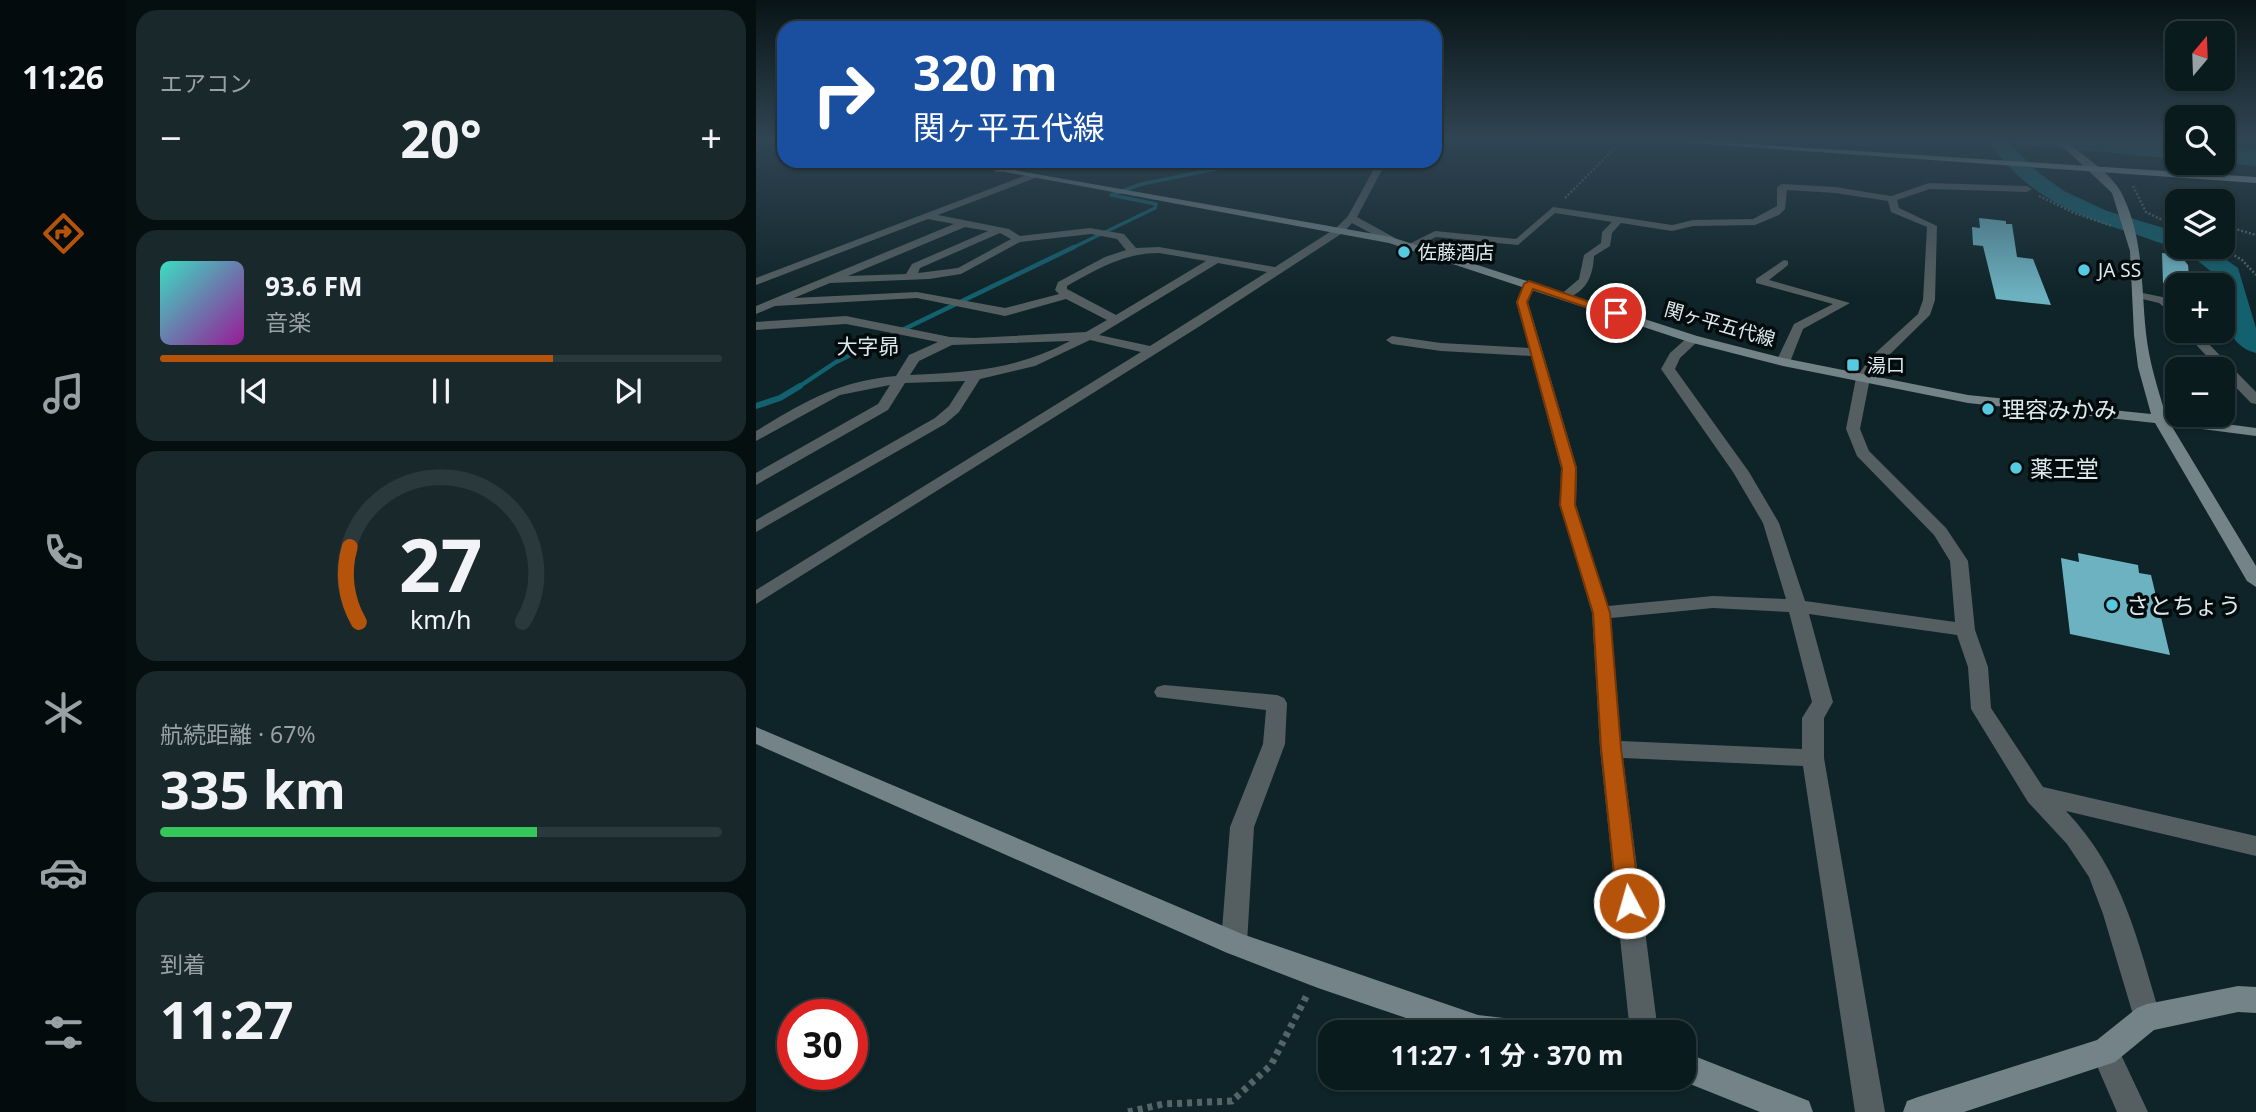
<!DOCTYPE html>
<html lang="ja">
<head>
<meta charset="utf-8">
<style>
	:root { --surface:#0a1b1e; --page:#18282b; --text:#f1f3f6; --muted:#99a1a4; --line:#2a393c; --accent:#b45309 }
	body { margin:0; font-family:"Noto Sans","Noto Sans JP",sans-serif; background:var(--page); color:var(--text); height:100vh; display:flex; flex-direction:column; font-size:26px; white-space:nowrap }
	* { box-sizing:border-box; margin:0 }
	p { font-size:23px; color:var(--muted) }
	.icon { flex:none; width:38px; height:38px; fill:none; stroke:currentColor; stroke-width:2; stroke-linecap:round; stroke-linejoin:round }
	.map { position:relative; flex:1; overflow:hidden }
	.details { display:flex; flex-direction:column; gap:10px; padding:10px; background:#060f10; width:630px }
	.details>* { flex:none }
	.banner { position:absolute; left:21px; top:21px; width:665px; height:147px; border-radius:21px; box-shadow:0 2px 5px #0004,0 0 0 2px var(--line); background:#1a4fa0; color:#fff; overflow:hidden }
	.needle { width:46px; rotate:19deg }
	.fabs { position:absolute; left:1409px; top:21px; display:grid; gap:14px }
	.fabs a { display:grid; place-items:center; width:70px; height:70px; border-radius:14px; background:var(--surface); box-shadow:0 2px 5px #0004,0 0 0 2px var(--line); font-size:35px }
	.speed { position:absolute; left:21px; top:999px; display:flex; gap:14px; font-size:35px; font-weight:700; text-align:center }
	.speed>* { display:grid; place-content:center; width:91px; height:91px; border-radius:50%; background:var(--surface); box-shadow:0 2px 5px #0004,0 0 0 2px var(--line); line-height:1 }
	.speed .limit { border:10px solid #d22; background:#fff; color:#111 }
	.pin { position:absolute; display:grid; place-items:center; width:60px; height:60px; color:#fff; margin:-30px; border:4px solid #fff; border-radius:50%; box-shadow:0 2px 7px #0007 }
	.me { position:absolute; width:77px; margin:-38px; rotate:354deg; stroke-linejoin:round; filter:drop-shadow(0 0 5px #0008) }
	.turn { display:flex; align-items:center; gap:24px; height:147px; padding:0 21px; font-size:32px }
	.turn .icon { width:91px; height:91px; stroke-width:2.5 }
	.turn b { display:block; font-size:49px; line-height:60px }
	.big { font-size:52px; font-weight:700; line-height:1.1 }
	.details .tile { flex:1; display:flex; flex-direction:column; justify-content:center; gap:10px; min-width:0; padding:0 24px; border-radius:21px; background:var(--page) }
	.details .dial { align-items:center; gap:0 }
	.dial svg { height:182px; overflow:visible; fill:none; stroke:var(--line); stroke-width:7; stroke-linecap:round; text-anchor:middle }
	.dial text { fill:var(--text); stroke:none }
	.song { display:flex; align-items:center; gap:21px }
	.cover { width:84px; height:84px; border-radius:10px; background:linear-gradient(135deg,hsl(170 70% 55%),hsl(300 70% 35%)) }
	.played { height:7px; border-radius:4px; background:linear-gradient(90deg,var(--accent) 70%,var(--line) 70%) }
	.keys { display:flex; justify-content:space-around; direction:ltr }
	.heat { display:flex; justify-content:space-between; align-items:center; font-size:38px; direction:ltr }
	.charge { height:10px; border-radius:5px; background:linear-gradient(90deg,#34c759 67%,var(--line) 0) }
	.trip { position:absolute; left:562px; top:1020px; width:378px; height:70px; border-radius:21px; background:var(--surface); box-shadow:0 2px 5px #0004,0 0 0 2px var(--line); font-weight:700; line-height:70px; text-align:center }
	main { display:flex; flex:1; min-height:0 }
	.menu { display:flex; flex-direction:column; width:126px; justify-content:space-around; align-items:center; background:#040b0c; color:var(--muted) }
	.menu .icon { width:49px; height:49px }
	.menu .active { color:var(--accent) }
	.menu b { font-size:32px; color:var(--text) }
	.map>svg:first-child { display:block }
</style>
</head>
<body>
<main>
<nav class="menu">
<b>11:26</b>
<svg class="icon active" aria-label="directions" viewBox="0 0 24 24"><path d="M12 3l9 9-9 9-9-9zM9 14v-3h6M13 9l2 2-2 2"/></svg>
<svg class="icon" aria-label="music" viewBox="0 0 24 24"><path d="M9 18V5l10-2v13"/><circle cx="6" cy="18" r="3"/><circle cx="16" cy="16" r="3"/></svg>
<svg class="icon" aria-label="phone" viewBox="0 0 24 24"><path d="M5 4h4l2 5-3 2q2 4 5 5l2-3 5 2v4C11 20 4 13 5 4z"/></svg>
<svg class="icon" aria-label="climate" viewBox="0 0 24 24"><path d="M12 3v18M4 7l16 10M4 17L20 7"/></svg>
<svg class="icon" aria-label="car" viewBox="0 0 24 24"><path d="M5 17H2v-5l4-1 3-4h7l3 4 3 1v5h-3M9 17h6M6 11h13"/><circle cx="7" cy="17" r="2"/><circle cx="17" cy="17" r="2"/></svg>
<svg class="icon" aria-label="filters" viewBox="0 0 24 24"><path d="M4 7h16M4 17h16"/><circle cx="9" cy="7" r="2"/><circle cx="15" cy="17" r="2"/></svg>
</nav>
<section class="details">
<div class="tile"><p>エアコン</p>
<div class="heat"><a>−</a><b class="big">20°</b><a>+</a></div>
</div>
<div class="tile">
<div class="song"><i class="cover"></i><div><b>93.6 FM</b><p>音楽</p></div></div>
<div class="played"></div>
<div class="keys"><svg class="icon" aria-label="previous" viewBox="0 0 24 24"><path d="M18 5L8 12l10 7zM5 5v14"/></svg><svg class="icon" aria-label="pause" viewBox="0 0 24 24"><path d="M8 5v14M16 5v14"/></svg><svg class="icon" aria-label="next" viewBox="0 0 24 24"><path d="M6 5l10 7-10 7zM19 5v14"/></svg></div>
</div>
<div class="tile dial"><svg viewBox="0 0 100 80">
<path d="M14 69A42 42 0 1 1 86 69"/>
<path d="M14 69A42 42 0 0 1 10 36" stroke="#b45309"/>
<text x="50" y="56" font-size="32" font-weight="700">27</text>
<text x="50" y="72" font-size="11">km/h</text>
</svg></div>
<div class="tile"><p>航続距離 · 67%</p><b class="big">335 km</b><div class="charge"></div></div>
<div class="tile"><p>到着</p><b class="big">11:27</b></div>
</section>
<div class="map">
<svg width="1500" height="1112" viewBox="0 0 1500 1112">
	<rect width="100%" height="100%" fill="#0e2428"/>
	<!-- water -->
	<g fill="#13606e">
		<polygon points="1228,141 1420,141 1421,159"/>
		<polygon points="1466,146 1500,149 1500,166 1467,163"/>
	</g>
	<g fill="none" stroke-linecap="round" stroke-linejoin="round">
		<!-- stream-far2 -->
		<polyline stroke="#13606e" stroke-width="3.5" points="314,249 399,208 400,204 355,195 386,184 498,161"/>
		<!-- stream-far1 -->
		<polyline stroke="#13606e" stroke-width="4.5" points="41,388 80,362 318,247"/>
		<!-- stream -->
		<polyline stroke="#13606e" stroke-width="6" points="0,406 24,398 44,386"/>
		<!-- river -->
		<g fill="#13606e" fill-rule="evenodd">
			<path d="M1232 141H1251L1283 173 1308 191 1351 211 1421 232 1422 247C1407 245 1391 238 1376 233 1315 214 1270 195 1232 141Z"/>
			<path d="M1424 247H1452L1482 268 1500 328V353C1469 345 1466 312 1466 285H1461V276Z"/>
		</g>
	</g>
	<!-- building -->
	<g fill="#6db2c1">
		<polygon points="1223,218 1250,221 1250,224 1256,224 1261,257 1277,259 1295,305 1240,299 1227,246 1217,245 1216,227 1224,228"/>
		<polygon points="1406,253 1424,255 1432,265 1434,285 1407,283"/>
		<polygon points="1322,553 1382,565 1383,573 1395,575 1414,655 1314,634 1305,558 1323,562"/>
	</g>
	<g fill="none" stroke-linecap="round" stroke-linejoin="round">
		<!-- path-far1 -->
		<g stroke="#526568" stroke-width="2.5" stroke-dasharray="2 2" stroke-linecap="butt">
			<polyline points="1377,186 1390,212 1421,227"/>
			<polyline points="1283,196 1318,213 1356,226"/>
			<polyline points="809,198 860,147"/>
			<polyline points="1466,225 1500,235"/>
			<polyline points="1465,247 1486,260 1500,275"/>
		</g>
		<!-- path -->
		<polyline stroke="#526568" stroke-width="7" stroke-dasharray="5 5" stroke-linecap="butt" points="372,1112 407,1104 476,1101 515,1065 551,995"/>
		<!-- street -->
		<g fill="#555f61" fill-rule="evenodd">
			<polygon points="251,161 261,161 245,172 239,172 239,168"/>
			<path d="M606 161H618L628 166 601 217 639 238V242H631L596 223 588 232 444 326 0 604V590L385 352 334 340 279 366 224 379 203 412 189 424 0 532V520L179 418 193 406 209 381 149 383 132 410 0 485V473L122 404 134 385 84 395 0 441V431C48 402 82 381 140 376L153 355 182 342 90 324 0 330V322L90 316 194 337 218 338 330 332 351 320 310 299 249 316 161 298 19 306 0 314V306L198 224 172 219 0 285V278L276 173 280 176 279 178 182 215 253 229 264 236 334 228 368 234 380 248 403 247 519 267 580 228 592 216 619 167ZM209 227 232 231 156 264 150 274 92 276ZM244 233 255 239 202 268 162 273 164 268ZM335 234 361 239 370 250 349 257 302 282 299 290 303 294 249 308 161 292 38 298 74 283 173 279 205 274 264 242ZM403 253 450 261 360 315 311 289V286C341 269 368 253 403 253ZM462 263 511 272 394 346 343 335ZM314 341C259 370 215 372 154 375L163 361 196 345Z"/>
			<path d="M1173 183 1271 186 1276 189 1271 192 1174 189 1141 200 1143 208 1181 226 1179 300 1174 315 1125 363 1114 378 1104 429 1113 451 1190 528 1212 561 1219 630 1232 667 1235 708 1287 787 1500 836V856L1310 811C1368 872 1381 940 1405 1018L1401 1028 1391 1032 1381 1028 1347 914 1333 877 1311 844 1272 802 1215 709 1212 667 1201 635 1053 614 1077 702 1068 718V758L1129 1112H1099L1047 766 867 758 902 1032H874L844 749 836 613 804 505 805 468 775 356 685 351 636 344 630 340 636 336 685 343 773 348 760 302 769 282H777L779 284 772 302 821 468 820 505 852 606 957 596 1030 599 1007 523 977 472 905 369 914 353 933 336H941V342L924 358 919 369 993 472 1023 523 1049 601 1199 622 1194 561 1178 535 1101 456 1090 429 1100 378 1115 357 1162 314 1167 300 1171 227 1135 212 1132 201 1079 193 1031 190 1029 209 1023 215 999 225 937 226 916 231 865 223 856 233 854 246 838 256C837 277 830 292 809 299L803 296 823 279 828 255 845 243 846 232 856 222 799 213 762 245 680 237 660 247 651 245 679 231 760 239 797 207 916 225 937 220 997 219 1021 206V187L1026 184 1079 187 1135 196ZM957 608 1033 612 1056 702 1046 718V749L865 741 855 618Z"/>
			<polygon points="1028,260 1032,261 1032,265 1013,280 1094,303 1047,329 1034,362 1027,366 1020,362 1038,324 1077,304 1000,283 1000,279"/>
			<polygon points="1382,292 1411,298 1421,307 1421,318 1403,303 1378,297 1376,295"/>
			<polygon points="1427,331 1440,331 1500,392 1500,404 1495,403 1466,373 1466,369 1463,369"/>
			<polygon points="408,685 521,695 528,698 531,703 529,744 498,827 491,943 487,952 478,955 469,952 465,943 474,827 507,744 510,710 401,697 398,692 401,687"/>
			<polygon points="1349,1038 1359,1042 1392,1112 1361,1112 1335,1052 1339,1042"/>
		</g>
		<!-- secondary -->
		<g fill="#738387" fill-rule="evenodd">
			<path d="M1301 141H1310C1327 156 1354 172 1365 192 1388 236 1385 286 1390 333 1393 362 1402 389 1410 416L1500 428V436L1415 425 1500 566V587L1491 581 1399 423 1212 403 1027 366 933 342 633 243 189 161H207L635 237 941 336 1027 358 1212 395 1395 414 1382 367 1378 335 1374 251 1356 193Z"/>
			<polygon points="0,727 486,934 722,1015 748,1018 758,1022 762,1032 691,1032 562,988 469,952 0,744"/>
			<polygon points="1482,986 1500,987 1500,1013 1482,1012 1398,1030 1359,1062 1208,1112 1147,1112 1151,1101 1162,1097 1341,1040 1381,1008 1391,1004"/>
			<polygon points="928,1052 1053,1101 1057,1112 1004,1112 919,1078 928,1078"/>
		</g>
		<!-- primary -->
		<polygon fill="#8a9fa3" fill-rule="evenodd" points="907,141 951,141 1500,177 1500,183"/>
	</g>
	<!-- sky -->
	<linearGradient id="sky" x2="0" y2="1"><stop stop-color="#081416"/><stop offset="0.47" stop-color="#304553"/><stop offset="1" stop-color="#304553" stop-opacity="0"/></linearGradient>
	<rect width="1500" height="297" fill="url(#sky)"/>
	<!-- route -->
	<polygon fill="#b45309" stroke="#753606" stroke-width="2" points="773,281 866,313 856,316 777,289 771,302 820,468 819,505 854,613 865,748 884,903 881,911 873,914 865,911 861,903 845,748 837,613 804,505 806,468 761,302 768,284"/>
	<!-- markers -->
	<g fill="#55cae0" stroke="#040b0d" stroke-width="2.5">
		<circle cx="648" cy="252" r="7"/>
		<circle cx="1328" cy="270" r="7"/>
		<rect x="1090" y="358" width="14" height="14" rx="3.5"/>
		<circle cx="1232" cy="409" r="7"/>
		<circle cx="1260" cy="468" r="7"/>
		<circle cx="1356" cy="605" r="7"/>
	</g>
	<g text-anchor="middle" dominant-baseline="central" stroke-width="7" stroke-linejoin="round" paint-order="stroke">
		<!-- far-poi labels -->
		<g font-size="19" fill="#ddeaed" stroke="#040b0d" text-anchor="start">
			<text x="662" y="252">佐藤酒店</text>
			<text x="1342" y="270">JA SS</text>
			<text x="1111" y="365">湯口</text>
		</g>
		<!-- far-street labels -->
		<g font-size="19" fill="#ddeaed" stroke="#040b0d">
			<text transform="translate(964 324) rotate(16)">関ヶ平五代線</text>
		</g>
		<!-- far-quarter labels -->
		<g font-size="21" fill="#ddeaed" stroke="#040b0d">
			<text x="112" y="346">大字昴</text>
		</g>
		<!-- poi labels -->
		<g font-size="23" fill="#ddeaed" stroke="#040b0d" text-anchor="start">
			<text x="1246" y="409">理容みかみ</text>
			<text x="1274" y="468">薬王堂</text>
			<text x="1370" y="605">さとちょう</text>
		</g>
	</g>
</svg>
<div class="fabs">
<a><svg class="needle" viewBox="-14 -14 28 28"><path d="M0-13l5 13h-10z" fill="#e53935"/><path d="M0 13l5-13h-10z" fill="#99a1a4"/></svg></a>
<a><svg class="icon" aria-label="search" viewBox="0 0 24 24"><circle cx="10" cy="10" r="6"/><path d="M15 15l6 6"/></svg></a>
<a><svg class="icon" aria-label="layers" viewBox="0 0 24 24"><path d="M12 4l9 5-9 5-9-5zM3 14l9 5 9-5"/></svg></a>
<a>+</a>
<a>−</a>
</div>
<div class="speed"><div class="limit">30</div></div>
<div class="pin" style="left:860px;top:313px;background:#d93025"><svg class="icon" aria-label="arrive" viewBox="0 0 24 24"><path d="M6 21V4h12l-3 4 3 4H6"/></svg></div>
<svg class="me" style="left:873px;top:903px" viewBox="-20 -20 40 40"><circle r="17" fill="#b45309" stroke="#fff" stroke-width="3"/><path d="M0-11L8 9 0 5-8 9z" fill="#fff"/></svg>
<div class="trip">11:27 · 1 分 · 370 m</div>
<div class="banner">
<div class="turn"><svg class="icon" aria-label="right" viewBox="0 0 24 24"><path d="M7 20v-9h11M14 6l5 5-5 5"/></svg><div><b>320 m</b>関ヶ平五代線</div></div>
</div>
</div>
</main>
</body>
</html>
